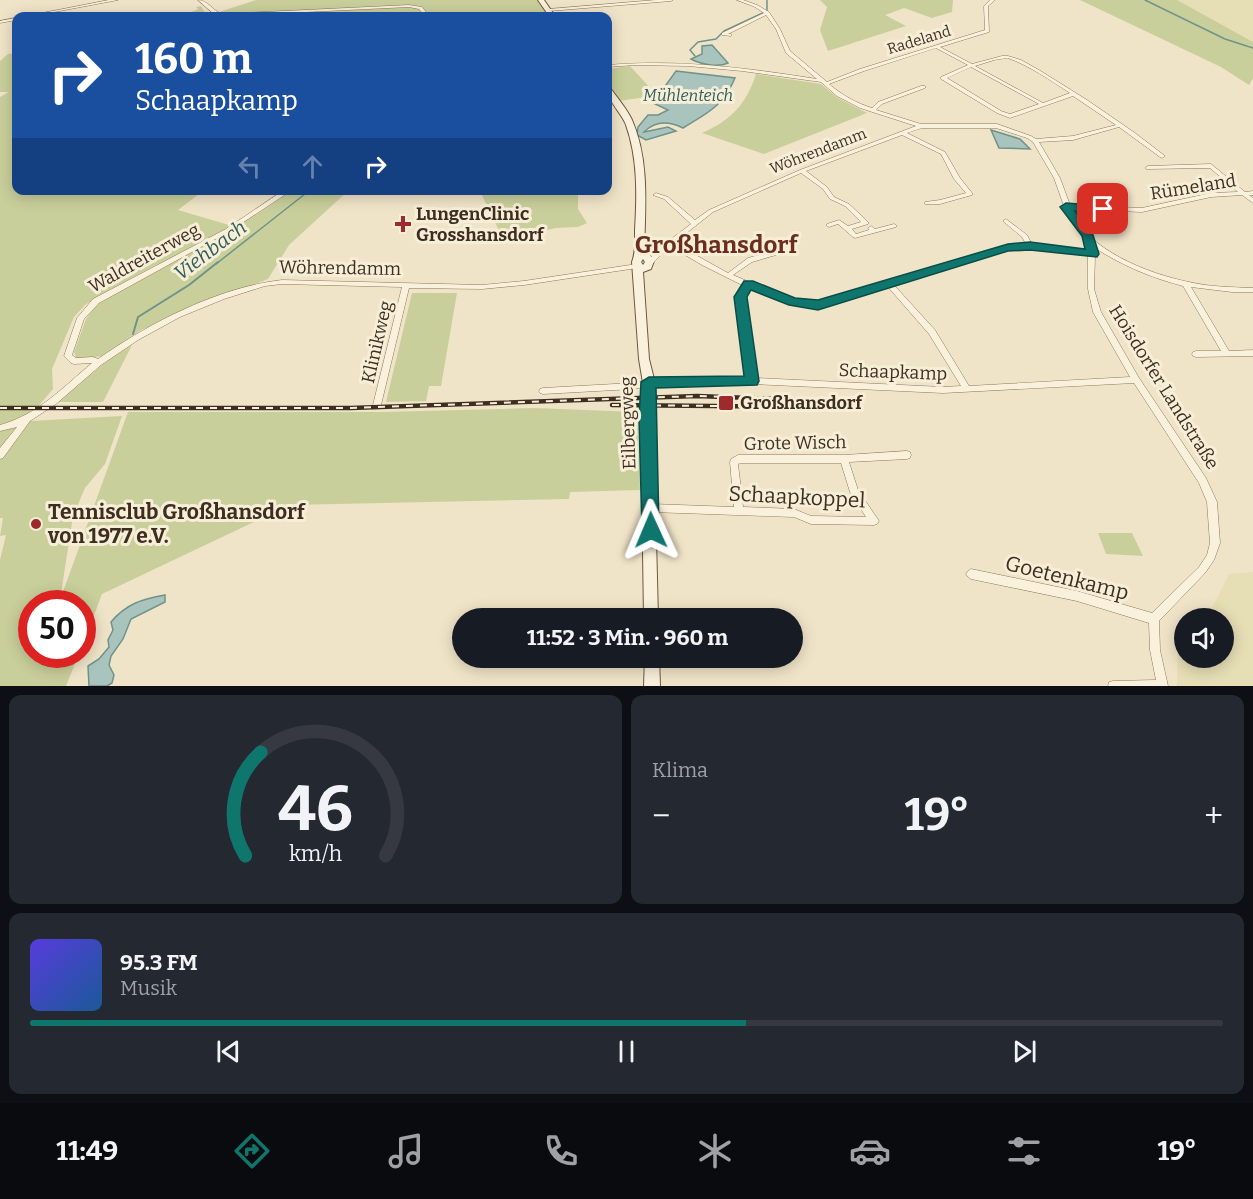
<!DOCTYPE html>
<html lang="de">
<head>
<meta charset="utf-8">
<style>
	:root { --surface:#171b24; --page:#242831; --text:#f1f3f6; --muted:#9ea1a6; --line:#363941; --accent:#0f766e }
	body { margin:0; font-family:Bitter,serif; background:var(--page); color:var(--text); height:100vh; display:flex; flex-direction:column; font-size:22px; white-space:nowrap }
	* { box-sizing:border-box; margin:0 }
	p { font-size:20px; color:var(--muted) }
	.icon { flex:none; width:33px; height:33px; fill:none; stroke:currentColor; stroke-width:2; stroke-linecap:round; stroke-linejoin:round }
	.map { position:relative; height:686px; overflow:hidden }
	.side { display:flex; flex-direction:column; gap:9px; padding:9px; background:#0d0f14; flex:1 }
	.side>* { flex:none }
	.hud { position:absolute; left:12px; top:12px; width:600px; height:183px; border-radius:12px; box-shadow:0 3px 15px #0003; background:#1a4fa0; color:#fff; overflow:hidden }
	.buttons { position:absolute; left:1174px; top:608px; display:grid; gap:12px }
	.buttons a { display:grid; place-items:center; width:60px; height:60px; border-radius:50%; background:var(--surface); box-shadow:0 3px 15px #0003; font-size:30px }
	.speed { position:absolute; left:18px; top:590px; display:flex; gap:12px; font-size:30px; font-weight:700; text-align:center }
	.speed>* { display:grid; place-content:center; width:78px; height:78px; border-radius:50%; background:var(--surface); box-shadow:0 3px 15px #0003; line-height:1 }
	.speed .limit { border:9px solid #d22; background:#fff; color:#111 }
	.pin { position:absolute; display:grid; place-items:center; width:51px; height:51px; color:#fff; margin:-26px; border-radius:12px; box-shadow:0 3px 9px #0006 }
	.me { position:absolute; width:66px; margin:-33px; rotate:359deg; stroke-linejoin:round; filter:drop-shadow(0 0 4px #0008) }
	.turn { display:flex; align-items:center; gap:21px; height:126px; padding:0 24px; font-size:27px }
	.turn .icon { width:78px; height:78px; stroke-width:2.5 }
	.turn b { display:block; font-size:42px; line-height:51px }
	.lanes { display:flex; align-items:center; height:57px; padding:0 24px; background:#0003; justify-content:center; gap:30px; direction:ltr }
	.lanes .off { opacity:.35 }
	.big { font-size:45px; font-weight:700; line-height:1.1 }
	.side .tile { flex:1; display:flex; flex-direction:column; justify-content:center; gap:9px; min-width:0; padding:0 21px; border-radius:12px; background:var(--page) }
	.side .dial { align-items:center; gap:0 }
	.dial svg { height:156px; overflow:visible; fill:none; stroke:var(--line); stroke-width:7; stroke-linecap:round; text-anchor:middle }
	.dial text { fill:var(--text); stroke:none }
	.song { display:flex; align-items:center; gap:18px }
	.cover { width:72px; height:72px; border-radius:9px; background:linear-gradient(135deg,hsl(250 70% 55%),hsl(210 70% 35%)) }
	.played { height:6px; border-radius:3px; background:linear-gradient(90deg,var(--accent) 60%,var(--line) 60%) }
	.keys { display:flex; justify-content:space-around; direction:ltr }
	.heat { display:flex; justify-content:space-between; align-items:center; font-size:33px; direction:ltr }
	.side .tiles { flex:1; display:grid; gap:9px; grid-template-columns:1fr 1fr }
	.tile:last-child { grid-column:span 2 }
	.trip { position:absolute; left:452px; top:608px; width:351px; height:60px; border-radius:30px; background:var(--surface); box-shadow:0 3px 15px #0003; font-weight:700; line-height:60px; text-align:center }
	.menu { display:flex; height:96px; justify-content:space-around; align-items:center; background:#090b0e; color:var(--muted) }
	.menu .icon { width:42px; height:42px }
	.menu .active { color:var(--accent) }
	.menu b { font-size:27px; color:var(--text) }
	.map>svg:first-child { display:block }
</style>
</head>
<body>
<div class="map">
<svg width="1253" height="686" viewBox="0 0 1253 686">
	<rect width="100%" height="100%" fill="#f0e4c8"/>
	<!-- farmland -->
	<g fill="#e6deb5">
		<polygon points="1177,0 1253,0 1253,42 1247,41"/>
		<polygon points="1253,572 1253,686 1177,686 1178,639 1185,636 1185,657 1224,657 1224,618 1207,618 1229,574"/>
	</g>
	<!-- green -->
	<g fill="#c9cf9b">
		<polygon points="256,0 545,0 540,1 548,16 183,16 198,9 196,7 201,6 207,16"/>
		<polygon points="820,0 953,0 952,12 932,18 904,8 885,15 906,26 828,51 820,30 827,7"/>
		<polygon points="1080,0 1177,0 1253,42 1253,78 1249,85 1221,67"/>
		<polygon points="16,53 16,190 203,191 178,210 229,225 270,205 289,191 348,191 289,245 268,279 141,330 102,356 77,360 74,352 86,319 98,303 158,268 158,264 102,294 85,305 74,317 52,369 53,389 0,451 0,97 9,92 0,92 0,61 8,54"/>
		<polygon points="630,66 653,91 646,97 619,101 608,87 608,69"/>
		<path d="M756 74 821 84 838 98 867 113 764 154 702 133C731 120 746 105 756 74Z"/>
		<polygon points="480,191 578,191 578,209 587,223 578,227 556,228 503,239"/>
		<polygon points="412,293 457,293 441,386 429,386 426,401 386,402"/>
		<polygon points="132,345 103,402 57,402 108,360"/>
		<polygon points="534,408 637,412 640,490 570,492 569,499 290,505 102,594 83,644 82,603 32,603 32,654 79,654 66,686 0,686 0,560 6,535 0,536 3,518 0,518 0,460 30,421 122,416 105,464 85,488 73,516 60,600 128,412 381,412"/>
		<polygon points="1098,533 1132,533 1143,556 1106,554"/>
	</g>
	<!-- water -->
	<g fill="#a9c4bc" stroke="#6f938a" stroke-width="1.5">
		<path d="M712 45 728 63C718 68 700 64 691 59L702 54V46Z"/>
		<path d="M676 71 735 78C723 106 709 112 683 128 669 121 655 121 644 132L668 127 676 131 646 140 637 135 638 127 648 115H658L668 110 653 103Z"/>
		<polygon points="991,130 1020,139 1030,149 999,148"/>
		<path d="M165 595V602L131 619 123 639 111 656 109 665 114 675 112 683 107 686H89L88 666 99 659 109 647 108 640 113 630 111 622C126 604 142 599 165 595Z"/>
	</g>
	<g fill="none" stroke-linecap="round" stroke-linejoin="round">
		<!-- stream-far1 -->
		<g stroke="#6f938a" stroke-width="1.5">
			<polyline points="1145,0 1225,39 1253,48"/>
			<polyline points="695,56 690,50 698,42 716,39 724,31 767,11 767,0"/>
			<polyline points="216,264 310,190"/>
		</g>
		<!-- stream -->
		<polyline stroke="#6f938a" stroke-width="2" points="133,334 138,317 189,285 218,262"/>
		<defs>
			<g id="minor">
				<polygon points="109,0 118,0 33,16 27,16"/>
				<path d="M198 0C208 0 213 11 222 14L409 5 422 7 429 16H425L419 9 409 7 222 16 215 15Z"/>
				<polygon points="656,0 673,0 671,1 549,11 547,10 549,9"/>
				<path d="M737 0H743L757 5 769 12 780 29 790 51 827 82 860 69 985 30 984 6 990 0H995L988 6 989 32 940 47 972 64 1002 56H1008L1021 60 1039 70 1087 100 1135 133 1165 156 1162 158 1160 157 1119 127 1073 140 1039 142 1060 178 1070 205 1142 208 1211 193 1238 192 1210 168 1146 169V167L1148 166 1211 164 1245 192 1253 191V195H1249L1253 198V203L1242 195 1211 197 1142 212 1071 209C1086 250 1149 274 1189 282 1210 287 1231 287 1253 288V292H1232L1191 287 1229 351 1253 350V356L1196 357 1193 356 1192 354 1193 352 1196 351H1221L1183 286C1152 278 1123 266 1095 248L1096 254 1095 256 1094 289 1101 312 1139 378 1206 478 1217 502 1220 543 1214 560 1205 573 1159 621 1160 650 1168 686H1108L1109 682 1113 681 1156 680 1150 650 1149 623 1077 601 971 579 968 577 966 574 968 571 971 569 1077 591 1152 613 1199 567 1207 555 1210 543 1207 502 1199 483 1134 383 943 393 752 384 665 383 633 389 543 394 540 393 539 391 540 389 543 388 633 383 665 377 748 378 737 297 744 286 702 265 670 246 652 264H648L647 262 648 260 658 250C650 249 645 249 640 242L641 241H645L651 245 662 246 691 224 664 199 653 195 656 193 668 197 695 220 709 210 800 170 916 126 860 108 837 96 821 82 742 71 688 66 635 65 608 67V65C679 59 747 68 817 79L786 53 776 29 766 15 728 34H731V36L722 35V33L764 13 755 7ZM936 48 968 65 941 77V79L997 113 1010 118 1073 96 1116 125 1073 136 1036 139 1031 136 997 124H921L876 110 882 104 925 88V86H921L878 102 872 108C856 103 842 95 829 84L864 71ZM1008 58C1030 66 1050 80 1070 93L1043 103 975 66 994 60ZM971 67 1039 104 1010 114 1001 111 947 78ZM922 128H996L1027 138 1033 142 1054 178 1064 206 1063 207C1066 211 1067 216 1070 220 1078 230 1089 239 1089 251L1032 244 1027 235 1006 219 1003 221 1004 222 1022 237 1026 244 1006 245 890 281H886L885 283 825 301H808L789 297 770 291 733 275 752 262 793 250 794 248 793 246H791L748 258 728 273 674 243 713 212 801 173 823 189 830 199 845 206 861 222 848 226 839 220 827 224V226L829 227 838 224 853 237 855 238 896 227V225L894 224 875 229 871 226 868 228 869 230 856 234 852 229 868 224V222L849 204 834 197 827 187 806 171 902 135 941 154 954 179 966 193 940 200 925 202V204H940L972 195V193L960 178 945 152 907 133ZM1030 248 1088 256V289L1093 312 1130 377 969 386 935 330 894 285 1008 249ZM888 287 929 334 961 386 943 387 756 378 745 297 750 288 788 302 808 306 825 307Z"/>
				<polygon points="16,18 16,20 0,23 0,21"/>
				<path d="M284 190H292L230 231 99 303 84 319 72 355 76 358 93 357 98 359C149 323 219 287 282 280L482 285 524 281 637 264 640 266 637 268 524 285 482 289 409 288 381 405 380 407 377 408 374 407 373 405 402 287 282 284 265 286 224 299 180 317 138 340 101 365 56 404 30 421 3 458 0 459V448L17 427 0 431V425C39 414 62 388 92 363L74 364 71 363 64 356 77 318 93 299 226 229Z"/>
				<path d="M907 451 910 452 911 455 910 458 907 459 849 462 858 490 879 521 877 524 874 525 811 524 794 517 651 512 648 511 646 508 648 505 651 504 734 507 730 462 731 459 738 455H844ZM740 463H841L850 492 866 517 811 516 794 509 743 507 738 464Z"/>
			</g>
			<g id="secondary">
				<polygon points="538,0 544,0 555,16 549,16"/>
				<path d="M608 89H611C618 99 627 109 632 120 650 161 645 209 644 253L650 255 654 261 651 269 643 272 649 359 655 383 653 419 658 618H644L641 419 643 383 639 359 632 262C636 252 635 241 635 230 637 195 638 159 626 125 622 113 607 101 608 89ZM643 259 645 262 643 265 641 262Z"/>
				<polygon points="645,657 659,657 660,686 644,686"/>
			</g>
		</defs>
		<!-- minor casing -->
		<use href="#minor" stroke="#8d765c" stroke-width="1"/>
		<!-- secondary casing -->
		<use href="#secondary" stroke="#6f573f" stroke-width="2"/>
		<!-- minor -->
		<use href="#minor" fill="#faf1dc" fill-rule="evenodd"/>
		<!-- secondary -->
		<use href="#secondary" fill="#faf1dc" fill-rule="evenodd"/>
		<defs>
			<g id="rail">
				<polyline points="612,405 822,407"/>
				<polyline points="0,408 351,408 697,396 835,401"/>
			</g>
		</defs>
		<!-- rail casing -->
		<use href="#rail" stroke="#3d2e20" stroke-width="4.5"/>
		<!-- rail -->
		<use href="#rail" stroke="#f7eed8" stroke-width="2" stroke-dasharray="7" stroke-linecap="butt"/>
	</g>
	<!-- route -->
	<polygon fill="#0f766e" stroke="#0a4d48" stroke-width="1.5" points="1066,203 1103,206 1108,209 1103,213 1075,211 1093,235 1099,254 1097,257 1030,250 1008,251 818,310 789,305 751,290 747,297 759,381 757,385 656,388 659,530 657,536 651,538 645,536 642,530 639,419 641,382 649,377 744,376 734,297 744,281 753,281 795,298 818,300 1008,244 1030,242 1085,249 1082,236 1060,207"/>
	<!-- markers -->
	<g fill="#9e2a2b" stroke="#f7eed8" stroke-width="2">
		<path d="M400 215h6v6h6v6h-6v6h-6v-6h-6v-6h6z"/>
		<rect x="718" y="395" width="16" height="16" rx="3"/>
		<circle cx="36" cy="524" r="6"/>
	</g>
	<g text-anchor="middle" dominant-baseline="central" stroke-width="6" stroke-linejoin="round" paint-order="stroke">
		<!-- far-street labels -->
		<g font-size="15" fill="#3d2e20" stroke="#f7eed8">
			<text transform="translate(919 40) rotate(-17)">Radeland</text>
			<text transform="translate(818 151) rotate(-21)">Wöhrendamm</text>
		</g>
		<!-- far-water labels -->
		<g font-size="16" font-style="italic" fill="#2f5d5a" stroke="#f7eed8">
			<text x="688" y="95">Mühlenteich</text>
		</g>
		<!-- street labels -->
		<g font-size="18" fill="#3d2e20" stroke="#f7eed8">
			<text transform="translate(1193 187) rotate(-9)">Rümeland</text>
			<text transform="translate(144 258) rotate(-29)">Waldreiterweg</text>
			<text transform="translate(340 268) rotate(1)">Wöhrendamm</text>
			<text transform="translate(377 342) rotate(-77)">Klinikweg</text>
			<text transform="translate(893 372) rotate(2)">Schaapkamp</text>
			<text transform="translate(1164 387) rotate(58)">Hoisdorfer Landstraße</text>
			<text transform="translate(628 423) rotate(-92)">Eilbergweg</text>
			<text transform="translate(795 443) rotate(-1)">Grote Wisch</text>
		</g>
		<!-- poi labels -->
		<g font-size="18" font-weight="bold" fill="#3d2e20" stroke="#f7eed8" text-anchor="start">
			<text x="416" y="214">LungenClinic<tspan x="416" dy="21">Grosshansdorf</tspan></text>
			<text x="740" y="403">Großhansdorf</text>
		</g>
		<!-- water labels -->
		<g font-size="20" font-style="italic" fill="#2f5d5a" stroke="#f7eed8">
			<text transform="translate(210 250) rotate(-37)">Viehbach</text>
		</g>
		<!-- near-street labels -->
		<g font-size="21" fill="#3d2e20" stroke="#f7eed8">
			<text transform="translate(797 497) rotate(3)">Schaapkoppel</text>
			<text transform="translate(1067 578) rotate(14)">Goetenkamp</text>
		</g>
		<!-- near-poi labels -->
		<g font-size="21" font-weight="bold" fill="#3d2e20" stroke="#f7eed8" text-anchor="start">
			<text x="48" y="512">Tennisclub Großhansdorf<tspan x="48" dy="24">von 1977 e.V.</tspan></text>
		</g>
		<!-- district labels -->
		<g font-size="24" font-weight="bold" fill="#6b2e1e" stroke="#f7eed8">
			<text x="716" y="245">Großhansdorf</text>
		</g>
	</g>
</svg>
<div class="buttons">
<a><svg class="icon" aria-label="sound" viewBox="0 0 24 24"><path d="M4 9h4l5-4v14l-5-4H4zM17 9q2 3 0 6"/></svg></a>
</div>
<div class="speed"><div class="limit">50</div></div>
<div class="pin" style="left:1103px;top:209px;background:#d93025"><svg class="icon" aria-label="arrive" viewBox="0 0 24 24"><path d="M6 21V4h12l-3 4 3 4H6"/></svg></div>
<svg class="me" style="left:651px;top:530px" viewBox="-20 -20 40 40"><path d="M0-17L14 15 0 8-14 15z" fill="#0f766e" stroke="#fff" stroke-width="4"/></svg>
<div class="trip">11:52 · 3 Min. · 960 m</div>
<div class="hud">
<div class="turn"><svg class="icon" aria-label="right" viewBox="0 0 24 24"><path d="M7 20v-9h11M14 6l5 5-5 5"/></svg><div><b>160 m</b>Schaapkamp</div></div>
<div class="lanes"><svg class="icon off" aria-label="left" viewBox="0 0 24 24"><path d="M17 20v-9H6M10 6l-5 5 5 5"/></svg><svg class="icon off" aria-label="ahead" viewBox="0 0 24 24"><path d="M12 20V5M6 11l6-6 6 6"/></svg><svg class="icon" aria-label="right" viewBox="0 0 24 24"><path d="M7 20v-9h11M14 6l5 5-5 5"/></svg></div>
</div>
</div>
<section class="side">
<div class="tiles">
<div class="tile dial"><svg viewBox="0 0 100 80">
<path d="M14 69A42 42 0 1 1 86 69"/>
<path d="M14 69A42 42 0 0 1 22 16" stroke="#0f766e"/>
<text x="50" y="56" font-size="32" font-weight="700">46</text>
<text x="50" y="72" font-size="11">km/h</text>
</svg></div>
<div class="tile"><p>Klima</p>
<div class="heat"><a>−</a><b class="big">19°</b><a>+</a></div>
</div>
<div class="tile">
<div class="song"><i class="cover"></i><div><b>95.3 FM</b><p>Musik</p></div></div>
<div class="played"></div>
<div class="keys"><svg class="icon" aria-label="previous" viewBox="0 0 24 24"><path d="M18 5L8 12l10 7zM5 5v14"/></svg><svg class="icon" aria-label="pause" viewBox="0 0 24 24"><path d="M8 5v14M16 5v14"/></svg><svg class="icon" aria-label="next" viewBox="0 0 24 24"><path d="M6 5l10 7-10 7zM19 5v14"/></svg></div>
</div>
</div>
</section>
<nav class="menu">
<b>11:49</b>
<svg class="icon active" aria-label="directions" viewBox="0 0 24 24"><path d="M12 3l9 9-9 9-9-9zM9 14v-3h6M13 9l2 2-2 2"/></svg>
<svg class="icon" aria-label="music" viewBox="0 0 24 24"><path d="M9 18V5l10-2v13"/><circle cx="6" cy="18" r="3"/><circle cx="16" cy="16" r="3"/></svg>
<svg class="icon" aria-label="phone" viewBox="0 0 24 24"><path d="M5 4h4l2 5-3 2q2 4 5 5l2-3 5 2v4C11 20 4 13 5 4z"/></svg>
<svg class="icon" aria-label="climate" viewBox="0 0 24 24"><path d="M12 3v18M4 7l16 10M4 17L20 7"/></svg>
<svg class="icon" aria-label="car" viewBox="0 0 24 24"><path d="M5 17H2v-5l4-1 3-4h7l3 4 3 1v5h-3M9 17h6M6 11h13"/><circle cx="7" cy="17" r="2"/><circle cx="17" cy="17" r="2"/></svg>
<svg class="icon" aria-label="filters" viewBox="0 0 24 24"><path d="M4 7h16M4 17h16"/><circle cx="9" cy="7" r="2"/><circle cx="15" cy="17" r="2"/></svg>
<b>19°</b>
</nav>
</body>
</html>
